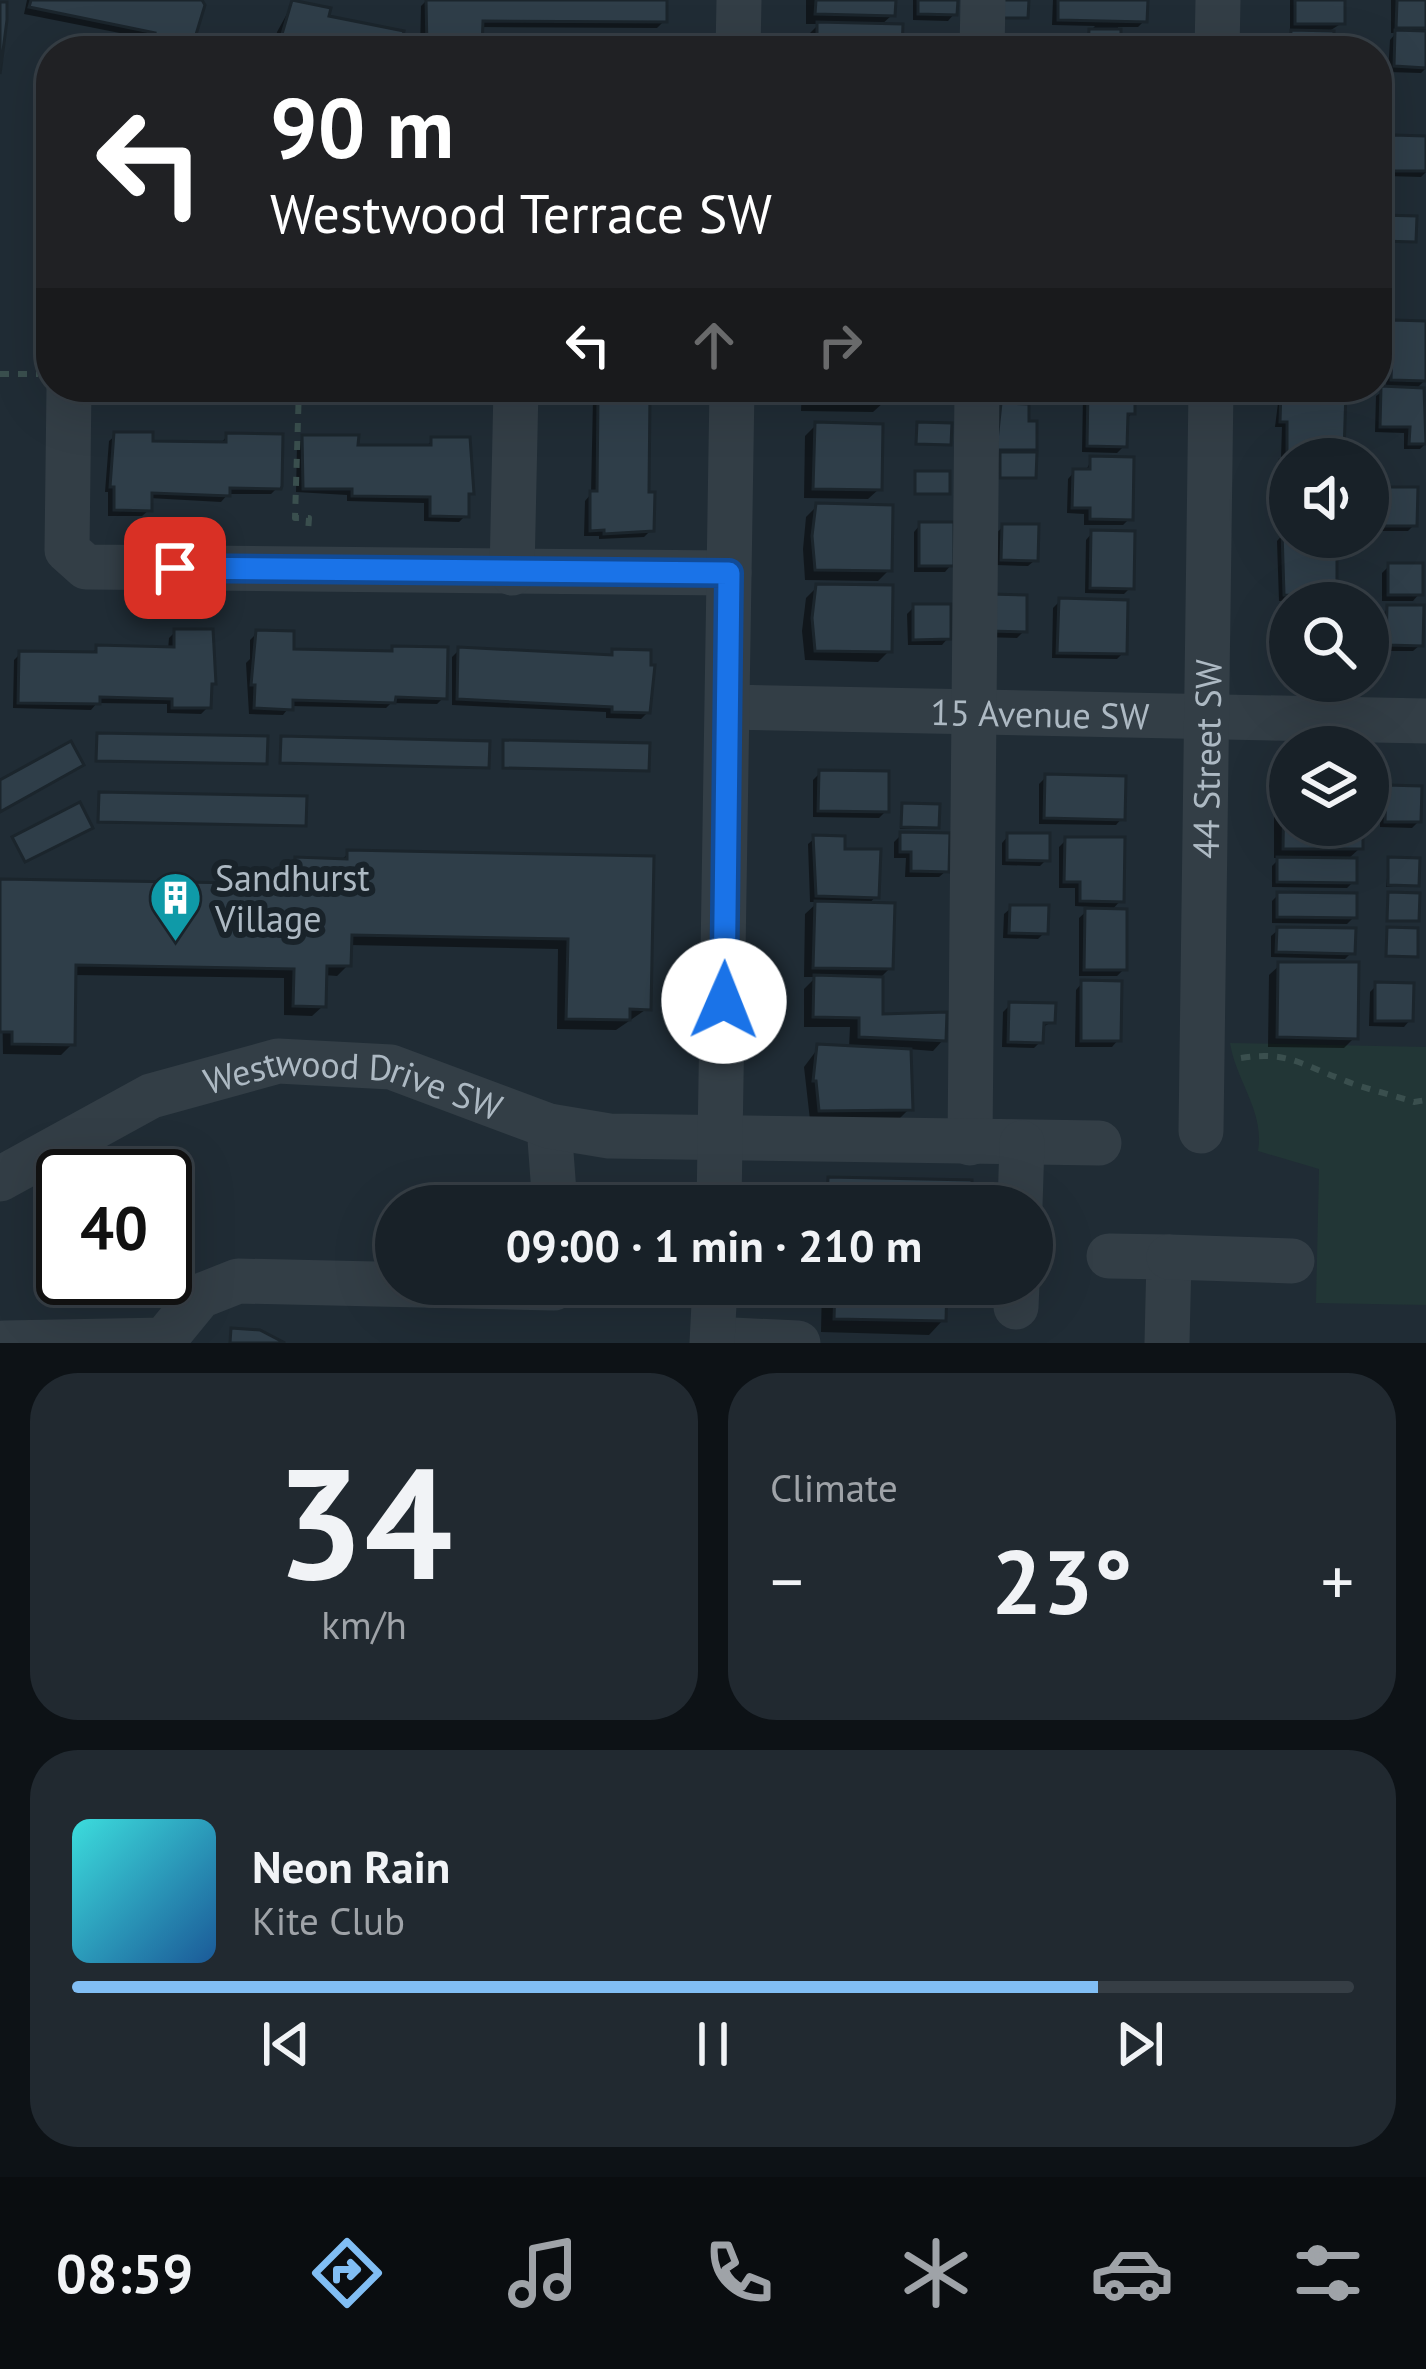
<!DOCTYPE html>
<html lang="en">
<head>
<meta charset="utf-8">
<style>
	:root { --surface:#182128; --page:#212930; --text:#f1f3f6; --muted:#9fa3a8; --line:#363e45; --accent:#81bef4 }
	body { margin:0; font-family:"PT Sans",sans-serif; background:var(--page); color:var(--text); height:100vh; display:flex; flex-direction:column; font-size:45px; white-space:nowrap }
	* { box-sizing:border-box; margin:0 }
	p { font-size:39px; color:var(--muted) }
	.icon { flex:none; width:66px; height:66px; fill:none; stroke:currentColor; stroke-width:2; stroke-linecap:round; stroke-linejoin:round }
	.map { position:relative; height:1343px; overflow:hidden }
	.details { display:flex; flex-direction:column; gap:30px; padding:30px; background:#0d1216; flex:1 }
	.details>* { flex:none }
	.top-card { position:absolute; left:36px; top:36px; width:1356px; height:366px; border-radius:48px; box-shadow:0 12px 48px #0002,0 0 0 3px var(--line); background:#202124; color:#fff; overflow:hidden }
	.fabs { position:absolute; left:1269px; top:438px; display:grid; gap:24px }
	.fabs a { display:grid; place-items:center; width:120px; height:120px; border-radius:50%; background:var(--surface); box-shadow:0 12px 48px #0002,0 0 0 3px var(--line); font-size:60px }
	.speed { position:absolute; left:36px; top:1149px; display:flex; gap:24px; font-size:60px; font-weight:700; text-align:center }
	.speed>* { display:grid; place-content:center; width:156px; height:156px; border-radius:50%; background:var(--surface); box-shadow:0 12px 48px #0002,0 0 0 3px var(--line); line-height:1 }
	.speed .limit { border:6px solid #111; border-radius:18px; background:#fff; color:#111 }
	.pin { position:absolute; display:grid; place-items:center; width:102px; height:102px; color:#fff; margin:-51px; border-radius:24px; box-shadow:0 6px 18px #0006 }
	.me { position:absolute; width:132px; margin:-66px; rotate:1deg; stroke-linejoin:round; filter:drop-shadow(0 0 9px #0008) }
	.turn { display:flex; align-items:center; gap:42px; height:252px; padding:0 36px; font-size:54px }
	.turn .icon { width:156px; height:156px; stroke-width:2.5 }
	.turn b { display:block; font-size:84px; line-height:102px }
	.lanes { display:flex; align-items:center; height:114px; padding:0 36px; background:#0003; justify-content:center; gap:60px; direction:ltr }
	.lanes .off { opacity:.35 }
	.big { font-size:90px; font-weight:700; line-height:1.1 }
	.details .card { flex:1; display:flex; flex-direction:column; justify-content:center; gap:18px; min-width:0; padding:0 42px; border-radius:48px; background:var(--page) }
	.details .dial { align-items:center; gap:0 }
	.dial b { font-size:156px; line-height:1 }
	.song { display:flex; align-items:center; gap:36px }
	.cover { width:144px; height:144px; border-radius:18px; background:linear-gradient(135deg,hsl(180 70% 55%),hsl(210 70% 35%)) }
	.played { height:12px; border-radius:6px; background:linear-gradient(90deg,var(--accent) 80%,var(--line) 80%) }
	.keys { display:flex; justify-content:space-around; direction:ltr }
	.heat { display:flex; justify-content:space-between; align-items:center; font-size:66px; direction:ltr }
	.details .tiles { flex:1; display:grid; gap:30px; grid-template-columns:1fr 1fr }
	.card:last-child { grid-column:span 2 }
	.trip { position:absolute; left:375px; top:1185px; width:678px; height:120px; border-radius:60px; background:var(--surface); box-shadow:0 12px 48px #0002,0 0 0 3px var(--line); font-weight:700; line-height:120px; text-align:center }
	.dock { display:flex; height:192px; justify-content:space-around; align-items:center; background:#0a0d10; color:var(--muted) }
	.dock .icon { width:84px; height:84px }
	.dock .on { color:var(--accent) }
	.dock b { font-size:54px; color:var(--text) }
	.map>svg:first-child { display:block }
</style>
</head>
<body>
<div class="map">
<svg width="1426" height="1343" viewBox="0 0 1426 1343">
	<rect width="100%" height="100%" fill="#202c35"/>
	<!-- green -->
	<path fill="#223636" d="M1230 1043 1426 1047V1305L1316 1303 1319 1169 1258 1151C1265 1112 1236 1081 1230 1043Z"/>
	<!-- shadow -->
	<g fill="#0007">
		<polygon points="27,0 200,0 188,51 148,51 150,39 24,14"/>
		<polygon points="427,0 663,0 664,21 657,28 480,27 476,51 420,51 421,6"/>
		<polygon points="806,0 893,0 892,15 880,26 899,51 808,51 808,35 819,24 806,24"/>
		<polygon points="913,0 955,0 954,14 948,21 913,20"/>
		<polygon points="1053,0 1145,0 1144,21 1138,27 1118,27 1118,50 1139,51 1083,51 1083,38 1095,26 1052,25"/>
		<polygon points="1290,0 1342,0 1342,23 1331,30 1330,51 1285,51 1285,40 1295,29 1290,29"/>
		<polygon points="1391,0 1426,0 1426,68 1421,73 1388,72 1390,40 1396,33 1391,33"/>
		<polygon points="293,3 325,18 397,51 275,51 277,32"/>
		<polygon points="1394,138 1426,139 1426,172 1421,177 1387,176 1388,145"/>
		<polygon points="1381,218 1414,241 1378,243"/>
		<polygon points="1394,323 1426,324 1425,380 1415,390 1420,425 1426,425 1426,443 1420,449 1404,449 1404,433 1375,432 1376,396 1386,389 1387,330"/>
		<polygon points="580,387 660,387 654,400 647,400 646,495 651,530 644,537 599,539 599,536 584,536 585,501 591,494 593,399 580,398"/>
		<polygon points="802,387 884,387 884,402 873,412 801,411"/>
		<polygon points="909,387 950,387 950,393 943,400 909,399"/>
		<polygon points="1092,387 1123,387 1132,413 1125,421 1124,446 1117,453 1082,452 1083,396"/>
		<polygon points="1280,387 1344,387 1338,393 1341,452 1334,458 1290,459 1290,537 1334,537 1334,595 1326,603 1290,603 1290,650 1280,650 1280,611 1290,601 1279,601 1277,541 1288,529 1274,529 1275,470 1287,457 1281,457 1282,427 1275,427"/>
		<polygon points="1002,406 1034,449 1028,455 1031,479 999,479 995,413"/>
		<polygon points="816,425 879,489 868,499 804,498 805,436"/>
		<polygon points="116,435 150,444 221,443 227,436 278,487 271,494 228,494 221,502 149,498 149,510 142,516 108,516 108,492 105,492 109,441"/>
		<polygon points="303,438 355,448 424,448 433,440 471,492 466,497 466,515 459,522 424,521 424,503 347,501 347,495 296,492 297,445"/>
		<polygon points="1092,459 1130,518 1123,525 1084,525 1084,514 1067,513 1068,479 1074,472 1085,472"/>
		<polygon points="1384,490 1414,525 1408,531 1376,531 1377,497"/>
		<polygon points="817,506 889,570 878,581 805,580 803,549 806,517"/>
		<polygon points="920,525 951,565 945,572 914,572 914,532"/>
		<polygon points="1003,527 1035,560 1028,566 996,565 996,533"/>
		<polygon points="1092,533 1131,587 1124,594 1085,593 1086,540"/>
		<polygon points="1389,566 1419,594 1413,601 1382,601 1382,573"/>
		<polygon points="817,587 889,651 878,662 805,660 802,631 806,598"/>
		<polygon points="1060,601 1124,652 1117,659 1052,658 1053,608"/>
		<polygon points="983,604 1024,631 1017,638 982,637"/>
		<polygon points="914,607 948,638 942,645 908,645 907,614"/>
		<polygon points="1388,608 1420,645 1413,651 1381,651 1382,615"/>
		<polygon points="175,632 213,683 208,688 208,707 201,714 167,713 167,704 97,703 91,710 13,708 14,660 20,654 90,655 97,648 168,650 169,638"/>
		<polygon points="257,633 291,652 389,654 393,649 444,697 437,704 391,703 386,708 290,706 283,715 249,714 246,663 250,659 250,640"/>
		<polygon points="459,650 608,657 614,652 648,712 641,719 606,718 606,712 452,705 452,657"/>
		<polygon points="98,736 264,763 95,762"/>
		<polygon points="282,739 486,767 279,764"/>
		<polygon points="505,743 646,770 502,769"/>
		<polygon points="820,773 886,811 879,818 813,817 813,780"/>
		<polygon points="1046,777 1122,818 1116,825 1039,824 1039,784"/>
		<polygon points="1285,785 1290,785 1290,825 1360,825 1360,848 1347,860 1354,881 1347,888 1272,887 1272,866 1280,858 1274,858 1274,796"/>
		<polygon points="1387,788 1419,821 1412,828 1380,827 1380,795"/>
		<polygon points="100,795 303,825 97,823"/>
		<polygon points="903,806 936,827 900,829"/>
		<polygon points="901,835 946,871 939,877 905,877 906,858 894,858 894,842"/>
		<polygon points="1008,836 1047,859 1040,866 1002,865 1002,843"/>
		<polygon points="815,838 842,852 876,896 868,905 890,968 880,978 880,1017 943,1040 933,1051 908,1049 910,1108 899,1119 810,1120 804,1067 819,1047 849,1048 850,1027 804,1027 804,989 816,977 804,977 805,914 818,902 810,902 808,844"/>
		<polygon points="1066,840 1121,900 1110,912 1124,969 1117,976 1079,976 1079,918 1091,907 1075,906 1075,888 1059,888 1059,847"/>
		<polygon points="349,853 650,859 648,1008 616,1030 557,1029 558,949 348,945 348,965 337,976 324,975 323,1006 312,1016 284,1015 284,978 73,975 72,1044 61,1055 3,1054 0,882 285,887 286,871 296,860 340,861"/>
		<polygon points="1389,860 1416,884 1386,887"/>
		<polygon points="1278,895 1354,917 1347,924 1272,923 1272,901"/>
		<polygon points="1011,908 1045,932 1038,939 1003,938 1004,914"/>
		<polygon points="1278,930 1352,952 1345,959 1271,957 1271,936"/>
		<polygon points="1280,965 1355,1037 1344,1048 1268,1047 1269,975"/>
		<polygon points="1082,983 1118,1040 1112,1047 1075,1047 1076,990"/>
		<polygon points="1377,985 1410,1020 1404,1027 1369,1026 1370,992"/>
		<polygon points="1010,1005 1052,1022 1041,1028 1040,1042 1034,1048 1002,1047 1003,1012"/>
		<polygon points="829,1180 969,1183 967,1206 816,1206 815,1194"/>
		<polygon points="822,1284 944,1284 943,1320 929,1335 821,1332"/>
	</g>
	<!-- building -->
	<g fill="#2f3e49" stroke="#1b252c" stroke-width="3">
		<polygon points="31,0 202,0 205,5 191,51 152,51 155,33 29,7"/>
		<polygon points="292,0 331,8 329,16 404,31 400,51 277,51"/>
		<polygon points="426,0 667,0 667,22 483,21 482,49 427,49"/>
		<polygon points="816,0 896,0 895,16 815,14"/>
		<polygon points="918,0 958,0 957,15 918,14"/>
		<polygon points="996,0 1029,0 1028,18 996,18"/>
		<polygon points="1058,0 1148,0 1147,22 1058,20"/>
		<rect x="1295" y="0" width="50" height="24"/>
		<polygon points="1397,0 1426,0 1426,28 1396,28"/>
		<polygon points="0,2 7,2 7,20 0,74"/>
		<polygon points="817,22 903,24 902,51 817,51"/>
		<polygon points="1089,29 1121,29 1121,47 1142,47 1142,51 1088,51"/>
		<polygon points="1291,30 1334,31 1333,51 1290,51"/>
		<polygon points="1395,30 1426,31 1426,68 1394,66"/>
		<polygon points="1393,135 1426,136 1426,171 1392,171"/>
		<polygon points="1380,215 1417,216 1416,242 1379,241"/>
		<polygon points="1393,320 1426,321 1426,381 1391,380"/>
		<polygon points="1381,386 1424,388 1426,444 1409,444 1410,427 1380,427"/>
		<polygon points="585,387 663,387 663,394 650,394 649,492 655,492 654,531 604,534 604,530 590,531 590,491 597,491 598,393 585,393"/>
		<polygon points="811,387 887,387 886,403 811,401"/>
		<polygon points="915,387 953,387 953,395 915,394"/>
		<polygon points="1088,387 1135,387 1135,414 1128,414 1127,447 1087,446"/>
		<polygon points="1281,388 1346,390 1344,453 1287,452 1287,422 1280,422"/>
		<polygon points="1001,403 1029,404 1029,421 1037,421 1037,450 996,450"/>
		<polygon points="815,422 883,424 882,490 813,489"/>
		<polygon points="917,422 952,423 951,445 916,444"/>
		<polygon points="114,432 153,432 153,441 226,442 226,433 283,434 282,486 281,489 230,488 230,496 152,493 152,511 114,510 114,487 110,487"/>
		<polygon points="302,435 359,435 358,445 431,445 431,437 470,437 474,494 469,494 469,517 430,516 430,497 352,496 352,489 303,489"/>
		<polygon points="1000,452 1037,452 1036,478 1000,478"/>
		<polygon points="1090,456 1134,457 1133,520 1090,519 1090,508 1072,508 1073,469 1090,469"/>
		<polygon points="1280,460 1290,460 1290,524 1280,523"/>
		<rect x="915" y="471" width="35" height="23"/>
		<polygon points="1382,487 1418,487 1417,526 1382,526"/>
		<polygon points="816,503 893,505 892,571 815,570 812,536"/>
		<rect x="919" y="522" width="35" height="44"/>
		<polygon points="1002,524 1039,524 1038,561 1001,560"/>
		<polygon points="1091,530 1135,531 1134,589 1090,588"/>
		<polygon points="1282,531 1290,531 1290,537 1337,537 1337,596 1284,595"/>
		<rect x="1388" y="563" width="35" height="32"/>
		<polygon points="816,584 893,585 892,652 815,651 812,618"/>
		<polygon points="988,594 1027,595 1027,632 988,631"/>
		<polygon points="1059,598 1128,600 1127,654 1057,653"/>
		<polygon points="1285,602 1353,602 1353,603 1290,603 1290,644 1285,645"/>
		<polygon points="913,604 951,604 951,639 913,640"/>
		<polygon points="1387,605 1424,605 1423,646 1386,645"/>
		<polygon points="174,629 213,629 216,684 212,684 211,708 172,708 172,699 100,697 100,704 18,703 19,651 96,652 96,645 174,647"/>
		<polygon points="256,630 294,631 294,649 392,651 392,646 448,647 447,699 396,697 395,703 293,700 293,710 254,708 255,685 251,685"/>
		<polygon points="458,647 612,655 612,649 651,650 651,665 655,665 650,713 612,712 612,707 457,699"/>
		<polygon points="97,733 268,736 267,764 96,761"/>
		<polygon points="281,736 490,741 489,768 280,763"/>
		<polygon points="503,740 650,743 649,771 503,768"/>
		<polygon points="71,741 84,765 0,812 0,780"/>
		<polygon points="819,770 889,771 889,812 818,811"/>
		<polygon points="1045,774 1126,776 1125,820 1044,818"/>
		<polygon points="1284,782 1290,782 1290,825 1363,825 1363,849 1283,849"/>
		<polygon points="1386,785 1422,786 1421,822 1385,822"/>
		<polygon points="99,792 307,796 306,826 98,822"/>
		<polygon points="80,802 93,828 25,862 12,837"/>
		<polygon points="902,803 940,804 939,828 901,827"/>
		<polygon points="900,832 950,833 949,872 911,871 911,852 900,852"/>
		<polygon points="1007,833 1050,833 1050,861 1007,860"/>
		<polygon points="813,835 845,836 845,849 881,849 879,898 816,896"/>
		<polygon points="1065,837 1125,837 1124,902 1080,901 1080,882 1064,882"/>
		<polygon points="347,850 654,856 651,1010 630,1009 630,1020 566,1019 568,939 352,935 351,966 327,966 326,1007 293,1006 294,969 76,965 75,1045 12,1044 12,1032 0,1032 0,879 294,884 295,857 347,859"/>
		<polygon points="1277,857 1357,858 1357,883 1277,882"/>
		<polygon points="1388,857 1420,858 1419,886 1388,885"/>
		<polygon points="1277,892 1357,893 1357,918 1277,917"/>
		<polygon points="1388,892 1420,893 1419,921 1387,921"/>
		<polygon points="815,901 895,903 893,969 813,968"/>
		<polygon points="1010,905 1049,905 1048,934 1009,933"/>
		<polygon points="1085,908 1127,909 1127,970 1084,970"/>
		<polygon points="1277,927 1356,928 1355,954 1276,952"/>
		<polygon points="1387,927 1418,928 1418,957 1386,956"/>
		<polygon points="1278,962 1359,962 1358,1039 1277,1037"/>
		<polygon points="814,975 883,977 883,1014 947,1012 946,1041 859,1037 859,1018 813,1017"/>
		<polygon points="1081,980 1122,981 1121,1041 1081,1041"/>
		<polygon points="1375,982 1414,983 1413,1021 1375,1021"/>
		<polygon points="1009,1002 1056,1003 1055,1023 1044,1023 1043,1043 1008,1042"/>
		<polygon points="817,1044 911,1049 913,1110 819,1111 816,1081 813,1081"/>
		<polygon points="828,1177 972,1180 972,1205 832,1206 832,1202 827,1202"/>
		<polygon points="835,1284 947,1284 946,1321 834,1319"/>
		<polygon points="231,1328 260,1330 285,1343 230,1343"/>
	</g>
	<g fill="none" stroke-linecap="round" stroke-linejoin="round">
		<!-- path -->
		<g stroke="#3a4f4e" stroke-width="6" stroke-dasharray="9 9" stroke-linecap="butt">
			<polyline points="0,374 38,374"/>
			<polyline points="299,387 295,518 309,518 308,532"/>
			<path d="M1241 1058C1287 1051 1300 1064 1341 1079 1364 1089 1390 1094 1414 1102L1426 1100"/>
		</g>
		<!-- minor -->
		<g stroke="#333e46" stroke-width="45">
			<polyline points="738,51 739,0"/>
			<polyline points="982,51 983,0"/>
			<polyline points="1217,51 1218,0"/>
			<polyline points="69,387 67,550 86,567 729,573"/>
			<polyline points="512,573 516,387"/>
			<path id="s1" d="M728 707 1426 721"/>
			<polyline points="549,1126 555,1206"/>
			<path id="s2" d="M1201 1131 1211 387"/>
			<polyline points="970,1143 977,387"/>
			<path id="s3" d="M0 1179 151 1096 278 1061 391 1067 549 1126 609 1136 1099 1143"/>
			<polyline points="719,1206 732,387"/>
			<polyline points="1020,1206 1022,1143"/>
			<polyline points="1109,1256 1169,1257 1167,1343"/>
			<polyline points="1169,1257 1292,1261"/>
			<polyline points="1016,1307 1017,1284"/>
			<polyline points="713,1339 798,1343"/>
			<polyline points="4,1343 164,1340 200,1296 238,1281 554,1288 554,1284"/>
			<polyline points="712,1343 715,1284"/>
		</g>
	</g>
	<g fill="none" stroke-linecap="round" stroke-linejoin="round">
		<defs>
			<polyline id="route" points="175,568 729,573 724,1001"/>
		</defs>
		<!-- route casing -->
		<use href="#route" stroke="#114b97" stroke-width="30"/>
		<!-- route -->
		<use href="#route" stroke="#1a73e8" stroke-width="21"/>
	</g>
	<!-- icons -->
	<defs>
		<symbol id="building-pin" viewBox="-11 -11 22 30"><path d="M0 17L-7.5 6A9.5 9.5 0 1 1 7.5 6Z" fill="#0f9aa8" stroke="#19232a"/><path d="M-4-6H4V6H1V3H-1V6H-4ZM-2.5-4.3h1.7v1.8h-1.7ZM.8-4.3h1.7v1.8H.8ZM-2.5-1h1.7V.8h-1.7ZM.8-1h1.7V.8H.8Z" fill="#fff"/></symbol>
	</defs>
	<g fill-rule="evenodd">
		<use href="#building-pin" x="146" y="868" width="59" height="81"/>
	</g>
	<g text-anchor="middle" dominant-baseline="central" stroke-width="12" stroke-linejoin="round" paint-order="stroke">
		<!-- street labels -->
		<g font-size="36" fill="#adb9c3" stroke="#19232a">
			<text stroke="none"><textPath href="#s1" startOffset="312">15 Avenue SW</textPath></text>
			<text stroke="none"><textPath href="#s2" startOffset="372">44 Street SW</textPath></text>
			<text stroke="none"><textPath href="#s3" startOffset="381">Westwood Drive SW</textPath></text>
		</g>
		<!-- poi labels -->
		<g font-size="36" fill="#adb9c3" stroke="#19232a" text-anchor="start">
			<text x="215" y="877">Sandhurst<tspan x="215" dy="41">Village</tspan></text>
		</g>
	</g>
</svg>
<div class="fabs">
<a><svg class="icon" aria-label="sound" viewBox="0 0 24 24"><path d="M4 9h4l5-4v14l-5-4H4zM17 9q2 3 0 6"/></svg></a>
<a><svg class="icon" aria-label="search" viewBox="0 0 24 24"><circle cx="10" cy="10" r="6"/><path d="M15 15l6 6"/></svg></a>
<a><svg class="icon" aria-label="layers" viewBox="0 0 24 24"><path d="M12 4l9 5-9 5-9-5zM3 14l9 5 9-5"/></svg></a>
</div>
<div class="speed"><div class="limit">40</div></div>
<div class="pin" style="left:175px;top:568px;background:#d93025"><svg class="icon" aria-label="arrive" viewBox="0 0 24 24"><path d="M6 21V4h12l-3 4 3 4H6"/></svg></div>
<svg class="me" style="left:724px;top:1001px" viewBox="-20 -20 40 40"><circle r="19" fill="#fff"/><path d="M0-13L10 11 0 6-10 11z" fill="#1a73e8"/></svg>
<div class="trip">09:00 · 1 min · 210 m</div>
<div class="top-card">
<div class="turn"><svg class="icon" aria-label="left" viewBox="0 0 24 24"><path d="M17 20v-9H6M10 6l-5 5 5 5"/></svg><div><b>90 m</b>Westwood Terrace SW</div></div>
<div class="lanes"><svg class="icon" aria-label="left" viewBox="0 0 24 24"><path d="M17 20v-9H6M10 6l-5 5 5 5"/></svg><svg class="icon off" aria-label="ahead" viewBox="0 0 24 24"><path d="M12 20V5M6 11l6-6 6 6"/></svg><svg class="icon off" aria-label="right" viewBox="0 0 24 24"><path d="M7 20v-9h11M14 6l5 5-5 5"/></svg></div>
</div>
</div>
<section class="details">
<div class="tiles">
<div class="card dial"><b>34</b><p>km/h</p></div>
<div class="card"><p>Climate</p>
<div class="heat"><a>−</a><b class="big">23°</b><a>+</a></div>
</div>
<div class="card">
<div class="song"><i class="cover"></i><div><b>Neon Rain</b><p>Kite Club</p></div></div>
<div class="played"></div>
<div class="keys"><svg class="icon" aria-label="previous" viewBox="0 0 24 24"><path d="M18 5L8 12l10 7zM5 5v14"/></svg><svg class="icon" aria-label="pause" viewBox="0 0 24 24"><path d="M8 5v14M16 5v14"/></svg><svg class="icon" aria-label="next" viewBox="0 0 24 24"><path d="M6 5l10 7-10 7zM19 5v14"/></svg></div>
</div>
</div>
</section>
<nav class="dock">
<b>08:59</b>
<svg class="icon on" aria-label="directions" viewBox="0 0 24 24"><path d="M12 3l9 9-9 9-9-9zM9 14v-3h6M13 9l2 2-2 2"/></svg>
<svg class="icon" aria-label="music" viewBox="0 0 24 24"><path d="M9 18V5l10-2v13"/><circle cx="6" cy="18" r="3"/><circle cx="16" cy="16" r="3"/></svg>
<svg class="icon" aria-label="phone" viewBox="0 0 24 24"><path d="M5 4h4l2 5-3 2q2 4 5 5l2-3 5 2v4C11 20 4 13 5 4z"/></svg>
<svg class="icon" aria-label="climate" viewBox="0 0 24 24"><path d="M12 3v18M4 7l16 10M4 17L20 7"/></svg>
<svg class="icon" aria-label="car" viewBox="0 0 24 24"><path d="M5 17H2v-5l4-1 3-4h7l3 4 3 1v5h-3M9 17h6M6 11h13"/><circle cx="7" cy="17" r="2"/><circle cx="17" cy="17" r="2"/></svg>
<svg class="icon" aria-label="filters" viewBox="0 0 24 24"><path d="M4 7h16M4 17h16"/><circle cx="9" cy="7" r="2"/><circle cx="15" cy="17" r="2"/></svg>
</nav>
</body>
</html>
